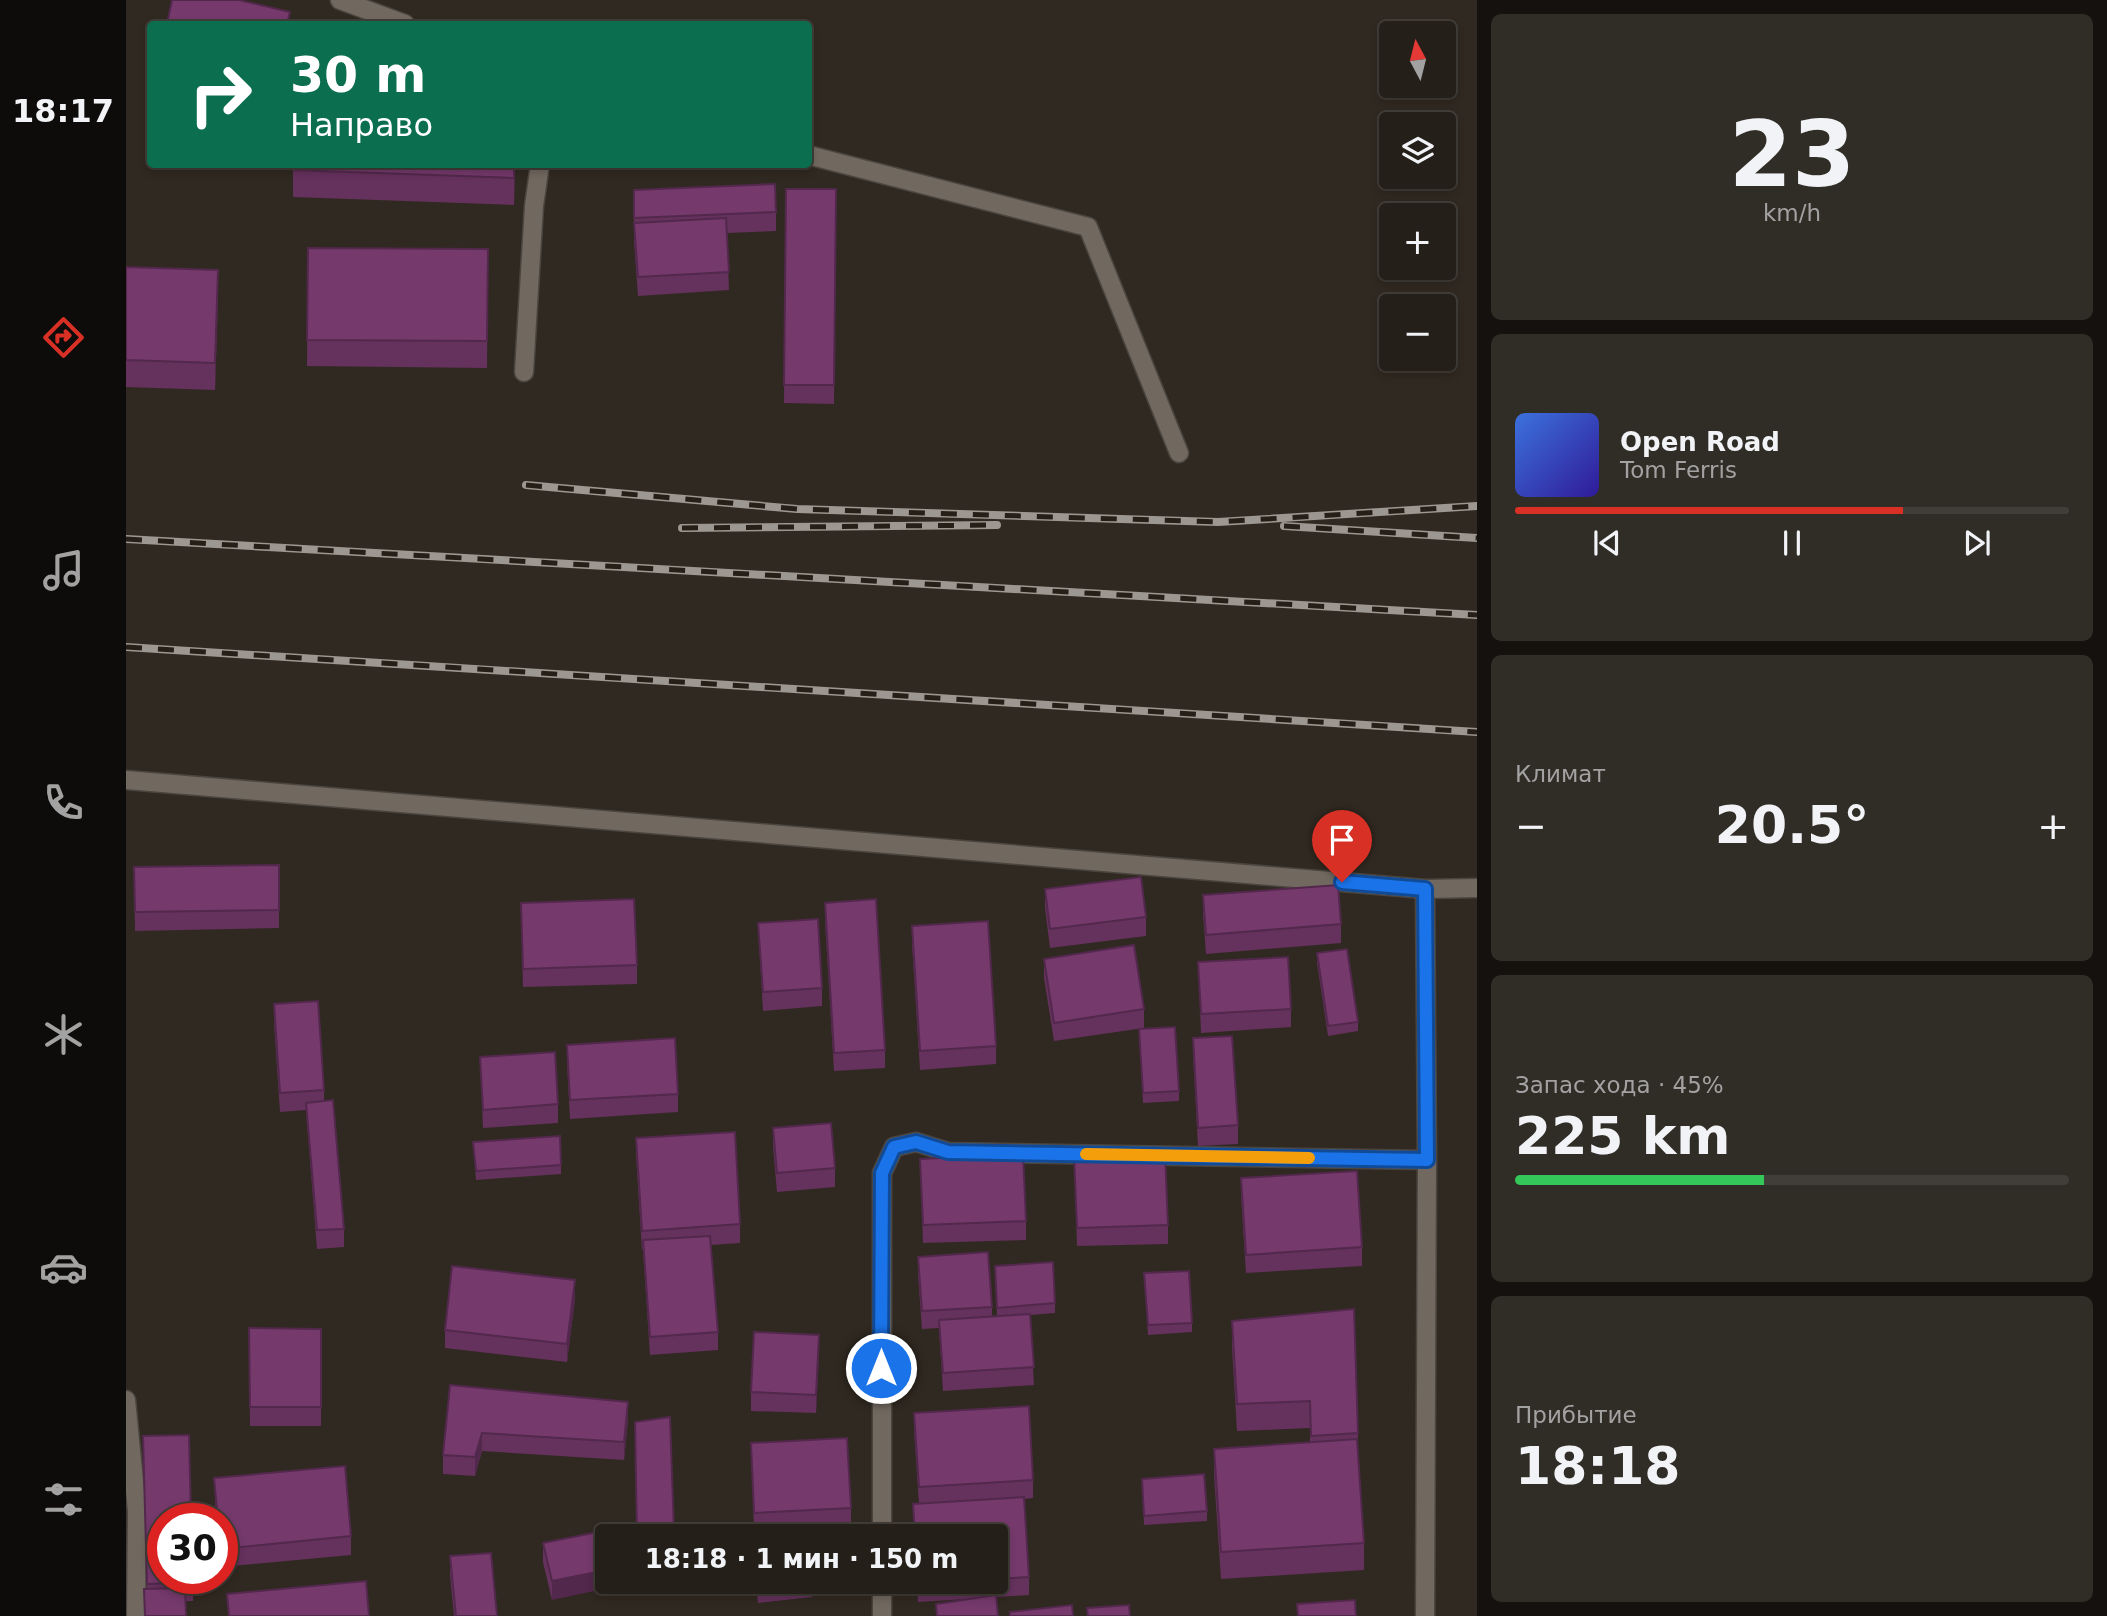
<!DOCTYPE html>
<html lang="ru">
<head>
<meta charset="utf-8">
<style>
	:root { --surface:#241f19; --page:#302c26; --text:#f1f3f6; --muted:#a3a2a2; --line:#413d38; --accent:#d93025 }
	body { margin:0; font-family:"DejaVu Sans",sans-serif; background:var(--page); color:var(--text); height:100vh; display:flex; flex-direction:column; font-size:26px; white-space:nowrap }
	* { box-sizing:border-box; margin:0 }
	p { font-size:23px; color:var(--muted) }
	.icon { flex:none; width:38px; height:38px; fill:none; stroke:currentColor; stroke-width:2; stroke-linecap:round; stroke-linejoin:round }
	.map { position:relative; flex:1; overflow:hidden }
	.side { display:flex; flex-direction:column; gap:14px; padding:14px; background:#14110e; width:630px }
	.side>* { flex:none }
	.banner { position:absolute; left:21px; top:21px; width:665px; height:147px; border-radius:7px; box-shadow:0 4px 10px #0003,0 0 0 2px var(--line); background:#0b6e4f; color:#fff; overflow:hidden }
	.needle { width:46px; rotate:353deg }
	.tools { position:absolute; left:1253px; top:21px; display:grid; gap:14px }
	.tools a { display:grid; place-items:center; width:77px; height:77px; border-radius:7px; background:var(--surface); box-shadow:0 4px 10px #0003,0 0 0 2px var(--line); font-size:35px }
	.speed { position:absolute; left:21px; top:1503px; display:flex; gap:14px; font-size:35px; font-weight:700; text-align:center }
	.speed>* { display:grid; place-content:center; width:91px; height:91px; border-radius:50%; background:var(--surface); box-shadow:0 4px 10px #0003,0 0 0 2px var(--line); line-height:1 }
	.speed .limit { border:10px solid #d22; background:#fff; color:#111 }
	.pin { position:absolute; display:grid; place-items:center; width:60px; height:60px; color:#fff; margin:-72px -30px; border-radius:50% 50% 50% 0; rotate:-45deg; box-shadow:0 0 7px #0007 }
	.pin .icon { rotate:45deg }
	.me { position:absolute; width:77px; margin:-38px; rotate:0deg; stroke-linejoin:round; filter:drop-shadow(0 0 5px #0008) }
	.turn { display:flex; align-items:center; gap:24px; height:147px; padding:0 28px; font-size:32px }
	.turn .icon { width:91px; height:91px; stroke-width:2.5 }
	.turn b { display:block; font-size:49px; line-height:60px }
	.big { font-size:52px; font-weight:700; line-height:1.1 }
	.side .card { flex:1; display:flex; flex-direction:column; justify-content:center; gap:10px; min-width:0; padding:0 24px; border-radius:10px; background:var(--page) }
	.side .dial { align-items:center; gap:0 }
	.dial b { font-size:91px; line-height:1 }
	.song { display:flex; align-items:center; gap:21px }
	.cover { width:84px; height:84px; border-radius:10px; background:linear-gradient(135deg,hsl(220 70% 55%),hsl(250 70% 35%)) }
	.played { height:7px; border-radius:4px; background:linear-gradient(90deg,var(--accent) 70%,var(--line) 70%) }
	.keys { display:flex; justify-content:space-around; direction:ltr }
	.heat { display:flex; justify-content:space-between; align-items:center; font-size:38px; direction:ltr }
	.charge { height:10px; border-radius:5px; background:linear-gradient(90deg,#34c759 45%,var(--line) 0) }
	.trip { position:absolute; left:469px; top:1524px; width:413px; height:70px; border-radius:7px; background:var(--surface); box-shadow:0 4px 10px #0003,0 0 0 2px var(--line); font-weight:700; line-height:70px; text-align:center }
	main { display:flex; flex:1; min-height:0 }
	.tab-bar { display:flex; flex-direction:column; width:126px; justify-content:space-around; align-items:center; background:#0e0c0a; color:var(--muted) }
	.tab-bar .icon { width:49px; height:49px }
	.tab-bar .current { color:var(--accent) }
	.tab-bar b { font-size:32px; color:var(--text) }
	.map>svg:first-child { display:block }
</style>
</head>
<body>
<main>
<nav class="tab-bar">
<b>18:17</b>
<svg class="icon current" aria-label="directions" viewBox="0 0 24 24"><path d="M12 3l9 9-9 9-9-9zM9 14v-3h6M13 9l2 2-2 2"/></svg>
<svg class="icon" aria-label="music" viewBox="0 0 24 24"><path d="M9 18V5l10-2v13"/><circle cx="6" cy="18" r="3"/><circle cx="16" cy="16" r="3"/></svg>
<svg class="icon" aria-label="phone" viewBox="0 0 24 24"><path d="M5 4h4l2 5-3 2q2 4 5 5l2-3 5 2v4C11 20 4 13 5 4z"/></svg>
<svg class="icon" aria-label="climate" viewBox="0 0 24 24"><path d="M12 3v18M4 7l16 10M4 17L20 7"/></svg>
<svg class="icon" aria-label="car" viewBox="0 0 24 24"><path d="M5 17H2v-5l4-1 3-4h7l3 4 3 1v5h-3M9 17h6M6 11h13"/><circle cx="7" cy="17" r="2"/><circle cx="17" cy="17" r="2"/></svg>
<svg class="icon" aria-label="filters" viewBox="0 0 24 24"><path d="M4 7h16M4 17h16"/><circle cx="9" cy="7" r="2"/><circle cx="15" cy="17" r="2"/></svg>
</nav>
<div class="map">
<svg width="1351" height="1616" viewBox="0 0 1351 1616">
	<rect width="100%" height="100%" fill="#302921"/>
	<g fill="none" stroke-linecap="round" stroke-linejoin="round">
		<defs>
			<g id="minor">
				<polyline points="214,0 279,24"/>
				<polyline points="682,155 962,227 1053,453"/>
				<polyline points="398,372 408,206 414,164"/>
				<polyline points="0,780 1299,889 1351,888"/>
				<polyline points="1299,889 1301,1160 1299,1616"/>
				<polyline points="0,1400 11,1511 10,1616"/>
				<polyline points="756,1536 756,1173 768,1147 790,1142 822,1152 1301,1160"/>
				<polyline points="756,1582 756,1616"/>
			</g>
		</defs>
		<!-- minor casing -->
		<use href="#minor" stroke="#4b453f" stroke-width="21"/>
		<!-- minor -->
		<use href="#minor" stroke="#71685f" stroke-width="18"/>
		<defs>
			<g id="rail">
				<polyline points="400,485 671,509 1092,522 1351,506"/>
				<polyline points="1158,526 1351,538"/>
				<polyline points="556,528 871,525"/>
				<polyline points="0,539 1351,615"/>
				<polyline points="0,647 1351,732"/>
			</g>
		</defs>
		<!-- rail casing -->
		<use href="#rail" stroke="#9c9790" stroke-width="8"/>
		<!-- rail -->
		<use href="#rail" stroke="#261f18" stroke-width="5" stroke-dasharray="16" stroke-linecap="butt"/>
	</g>
	<!-- wall -->
	<g fill="#65315d">
		<polygon points="167,164 389,164 388,205 167,197"/>
		<polygon points="660,189 710,189 708,404 658,403"/>
		<polygon points="508,190 650,212 650,231 601,233 603,290 512,296 508,242"/>
		<polygon points="182,248 362,249 361,368 181,366"/>
		<polygon points="0,267 92,296 89,390 0,387"/>
		<polygon points="153,865 153,928 9,931 8,867"/>
		<polygon points="919,889 1020,917 1020,936 924,948 919,908"/>
		<polygon points="1077,895 1215,924 1215,943 1080,954 1077,914"/>
		<polygon points="395,903 511,965 511,984 397,987"/>
		<polygon points="699,903 759,1050 759,1068 708,1071 699,921"/>
		<polygon points="632,923 696,988 696,1006 637,1011"/>
		<polygon points="786,926 870,1046 870,1064 794,1070 786,944"/>
		<polygon points="1191,953 1232,1022 1232,1031 1202,1036 1191,963"/>
		<polygon points="918,959 1018,1009 1018,1028 928,1041 918,978"/>
		<polygon points="1072,962 1165,1009 1165,1027 1075,1033"/>
		<polygon points="148,1004 198,1090 198,1101 218,1229 218,1247 191,1249 180,1110 154,1112 148,1023"/>
		<polygon points="1013,1029 1053,1091 1053,1101 1017,1103"/>
		<polygon points="1067,1038 1112,1125 1112,1144 1072,1146 1067,1056"/>
		<polygon points="441,1045 552,1094 552,1112 444,1119 441,1064"/>
		<polygon points="354,1057 432,1104 432,1123 357,1128"/>
		<polygon points="647,1128 709,1168 709,1187 651,1192 647,1147"/>
		<polygon points="510,1138 614,1224 614,1243 585,1245 592,1332 592,1350 524,1355 517,1249 516,1250 510,1156"/>
		<polygon points="347,1142 435,1165 435,1174 350,1180"/>
		<polygon points="948,1156 1042,1225 1042,1244 951,1246"/>
		<polygon points="794,1159 900,1221 900,1240 797,1243"/>
		<polygon points="1115,1178 1236,1247 1236,1266 1120,1273 1115,1196"/>
		<polygon points="792,1257 866,1307 866,1317 871,1316 869,1266 929,1303 929,1313 904,1315 908,1385 817,1391 813,1328 796,1329 792,1275"/>
		<polygon points="1018,1273 1066,1323 1066,1332 1022,1335"/>
		<polygon points="449,1299 441,1362 319,1348 319,1330"/>
		<polygon points="1106,1321 1232,1433 1232,1456 1238,1543 1238,1570 1095,1579 1088,1475 1088,1449 1184,1442 1184,1428 1111,1431 1106,1348"/>
		<polygon points="123,1328 195,1329 195,1426 124,1426"/>
		<polygon points="693,1354 690,1413 625,1411 625,1392"/>
		<polygon points="324,1385 502,1420 498,1460 356,1451 349,1476 317,1474 317,1455"/>
		<polygon points="788,1413 907,1480 907,1498 898,1499 903,1577 903,1595 870,1597 872,1616 810,1616 810,1604 840,1599 792,1602 791,1582 870,1582 870,1536 788,1536 787,1504 793,1504 788,1431"/>
		<polygon points="544,1417 548,1536 511,1536 509,1422"/>
		<polygon points="17,1436 67,1578 67,1601 60,1601 60,1616 18,1616 18,1589 21,1589"/>
		<polygon points="625,1443 725,1508 725,1527 628,1531"/>
		<polygon points="88,1478 225,1536 225,1555 96,1567 96,1519 90,1519"/>
		<polygon points="1016,1479 1081,1511 1081,1521 1018,1525"/>
		<polygon points="502,1526 426,1600 417,1562 417,1543"/>
		<polygon points="324,1556 371,1616 328,1616 324,1575"/>
		<polygon points="630,1582 686,1582 686,1597 632,1603"/>
	</g>
	<!-- shaded-wall -->
	<g fill="#52284c">
		<polygon points="388,164 389,164 388,205"/>
		<polygon points="92,270 92,296 89,390 89,363"/>
		<polygon points="449,1280 449,1299 441,1362 441,1344"/>
		<polygon points="693,1335 693,1354 690,1413 690,1395"/>
		<polygon points="502,1402 502,1420 498,1460 498,1442"/>
		<polygon points="356,1433 356,1451 349,1476 349,1457"/>
		<polygon points="481,1570 481,1582 511,1582 426,1600 426,1581"/>
	</g>
	<!-- building -->
	<g fill="#75396c" stroke="#52284c" stroke-width="2">
		<polygon points="46,0 113,0 164,12 161,24 41,24"/>
		<polygon points="167,164 388,164 388,178 167,170"/>
		<polygon points="649,184 650,212 508,218 508,190"/>
		<polygon points="660,189 710,189 708,385 658,385"/>
		<polygon points="600,218 603,272 512,277 508,223"/>
		<polygon points="182,248 362,249 361,341 181,340"/>
		<polygon points="0,267 92,270 89,363 0,360"/>
		<polygon points="153,865 153,910 9,912 8,867"/>
		<polygon points="1015,877 1020,917 924,929 919,889"/>
		<polygon points="1212,885 1215,924 1080,935 1077,895"/>
		<polygon points="508,899 511,965 397,969 395,903"/>
		<polygon points="750,899 759,1050 708,1053 699,903"/>
		<polygon points="692,919 696,988 637,992 632,923"/>
		<polygon points="862,921 870,1046 794,1051 786,926"/>
		<polygon points="1008,945 1018,1009 928,1023 918,959"/>
		<polygon points="1221,949 1232,1022 1202,1026 1191,953"/>
		<polygon points="1162,957 1165,1009 1075,1014 1072,962"/>
		<polygon points="192,1001 198,1090 154,1093 148,1004"/>
		<polygon points="1049,1027 1053,1091 1017,1093 1013,1029"/>
		<polygon points="1106,1036 1112,1125 1072,1128 1067,1038"/>
		<polygon points="549,1038 552,1094 444,1100 441,1045"/>
		<polygon points="429,1052 432,1104 357,1110 354,1057"/>
		<polygon points="207,1100 218,1229 191,1230 180,1103"/>
		<polygon points="705,1123 709,1168 651,1173 647,1128"/>
		<polygon points="609,1132 614,1224 516,1231 510,1138"/>
		<polygon points="434,1136 435,1165 350,1171 347,1142"/>
		<polygon points="1039,1153 1042,1225 951,1228 948,1156"/>
		<polygon points="897,1154 900,1221 797,1225 794,1159"/>
		<polygon points="1231,1171 1236,1247 1120,1255 1115,1178"/>
		<polygon points="584,1236 592,1332 524,1337 517,1240"/>
		<polygon points="862,1252 866,1307 796,1311 792,1257"/>
		<polygon points="927,1262 929,1303 871,1308 869,1266"/>
		<polygon points="326,1266 449,1280 441,1344 319,1330"/>
		<polygon points="1063,1271 1066,1323 1022,1325 1018,1273"/>
		<polygon points="1228,1309 1232,1433 1185,1436 1184,1401 1111,1404 1106,1321"/>
		<polygon points="904,1314 908,1367 817,1373 813,1320"/>
		<polygon points="123,1328 195,1329 195,1407 124,1407"/>
		<polygon points="628,1332 693,1335 690,1395 625,1392"/>
		<polygon points="324,1385 502,1402 498,1442 356,1433 349,1457 317,1455"/>
		<polygon points="903,1406 907,1480 793,1487 788,1413"/>
		<polygon points="544,1417 548,1532 511,1535 509,1422"/>
		<polygon points="63,1435 65,1519 37,1519 37,1578 67,1578 67,1582 21,1584 17,1436"/>
		<polygon points="721,1438 725,1508 628,1513 625,1443"/>
		<polygon points="1231,1439 1238,1543 1095,1552 1088,1449"/>
		<polygon points="219,1466 225,1536 96,1549 96,1519 92,1519 88,1478"/>
		<polygon points="1078,1474 1081,1511 1018,1516 1016,1479"/>
		<polygon points="898,1497 903,1577 870,1579 870,1536 789,1536 787,1504"/>
		<polygon points="502,1526 505,1536 481,1536 481,1570 426,1581 417,1543"/>
		<polygon points="365,1553 371,1616 330,1616 324,1556"/>
		<polygon points="240,1581 243,1616 103,1616 101,1594"/>
		<polygon points="631,1582 686,1582 686,1587 632,1593"/>
		<polygon points="792,1582 821,1582 792,1584"/>
		<polygon points="59,1588 60,1616 19,1616 18,1589"/>
		<polygon points="870,1595 872,1616 811,1616 810,1604"/>
		<polygon points="1229,1600 1230,1616 1172,1616 1171,1604"/>
		<polygon points="946,1605 947,1616 884,1616 884,1612"/>
		<polygon points="1003,1605 1004,1616 962,1616 961,1608"/>
	</g>
	<g fill="none" stroke-linecap="round" stroke-linejoin="round">
		<defs>
			<polyline id="route" points="755,1368 756,1173 768,1147 790,1142 822,1152 1301,1160 1299,889 1216,882"/>
		</defs>
		<!-- route casing -->
		<use href="#route" stroke="#114b97" stroke-width="18"/>
		<!-- route -->
		<use href="#route" stroke="#1a73e8" stroke-width="12"/>
		<!-- slow -->
		<polyline stroke="#f59e0b" stroke-width="12" points="960,1154 1183,1158"/>
	</g>
</svg>
<div class="tools">
<a><svg class="needle" viewBox="-14 -14 28 28"><path d="M0-13l5 13h-10z" fill="#e53935"/><path d="M0 13l5-13h-10z" fill="#a3a2a2"/></svg></a>
<a><svg class="icon" aria-label="layers" viewBox="0 0 24 24"><path d="M12 4l9 5-9 5-9-5zM3 14l9 5 9-5"/></svg></a>
<a>+</a>
<a>−</a>
</div>
<div class="speed"><div class="limit">30</div></div>
<div class="pin" style="left:1216px;top:882px;background:#d93025"><svg class="icon" aria-label="arrive" viewBox="0 0 24 24"><path d="M6 21V4h12l-3 4 3 4H6"/></svg></div>
<svg class="me" style="left:755px;top:1368px" viewBox="-20 -20 40 40"><circle r="17" fill="#1a73e8" stroke="#fff" stroke-width="3"/><path d="M0-11L8 9 0 5-8 9z" fill="#fff"/></svg>
<div class="trip">18:18 · 1 мин · 150 m</div>
<div class="banner">
<div class="turn"><svg class="icon" aria-label="right" viewBox="0 0 24 24"><path d="M7 20v-9h11M14 6l5 5-5 5"/></svg><div><b>30 m</b>Направо</div></div>
</div>
</div>
<section class="side">
<div class="card dial"><b>23</b><p>km/h</p></div>
<div class="card">
<div class="song"><i class="cover"></i><div><b>Open Road</b><p>Tom Ferris</p></div></div>
<div class="played"></div>
<div class="keys"><svg class="icon" aria-label="previous" viewBox="0 0 24 24"><path d="M18 5L8 12l10 7zM5 5v14"/></svg><svg class="icon" aria-label="pause" viewBox="0 0 24 24"><path d="M8 5v14M16 5v14"/></svg><svg class="icon" aria-label="next" viewBox="0 0 24 24"><path d="M6 5l10 7-10 7zM19 5v14"/></svg></div>
</div>
<div class="card"><p>Климат</p>
<div class="heat"><a>−</a><b class="big">20.5°</b><a>+</a></div>
</div>
<div class="card"><p>Запас хода · 45%</p><b class="big">225 km</b><div class="charge"></div></div>
<div class="card"><p>Прибытие</p><b class="big">18:18</b></div>
</section>
</main>
</body>
</html>
